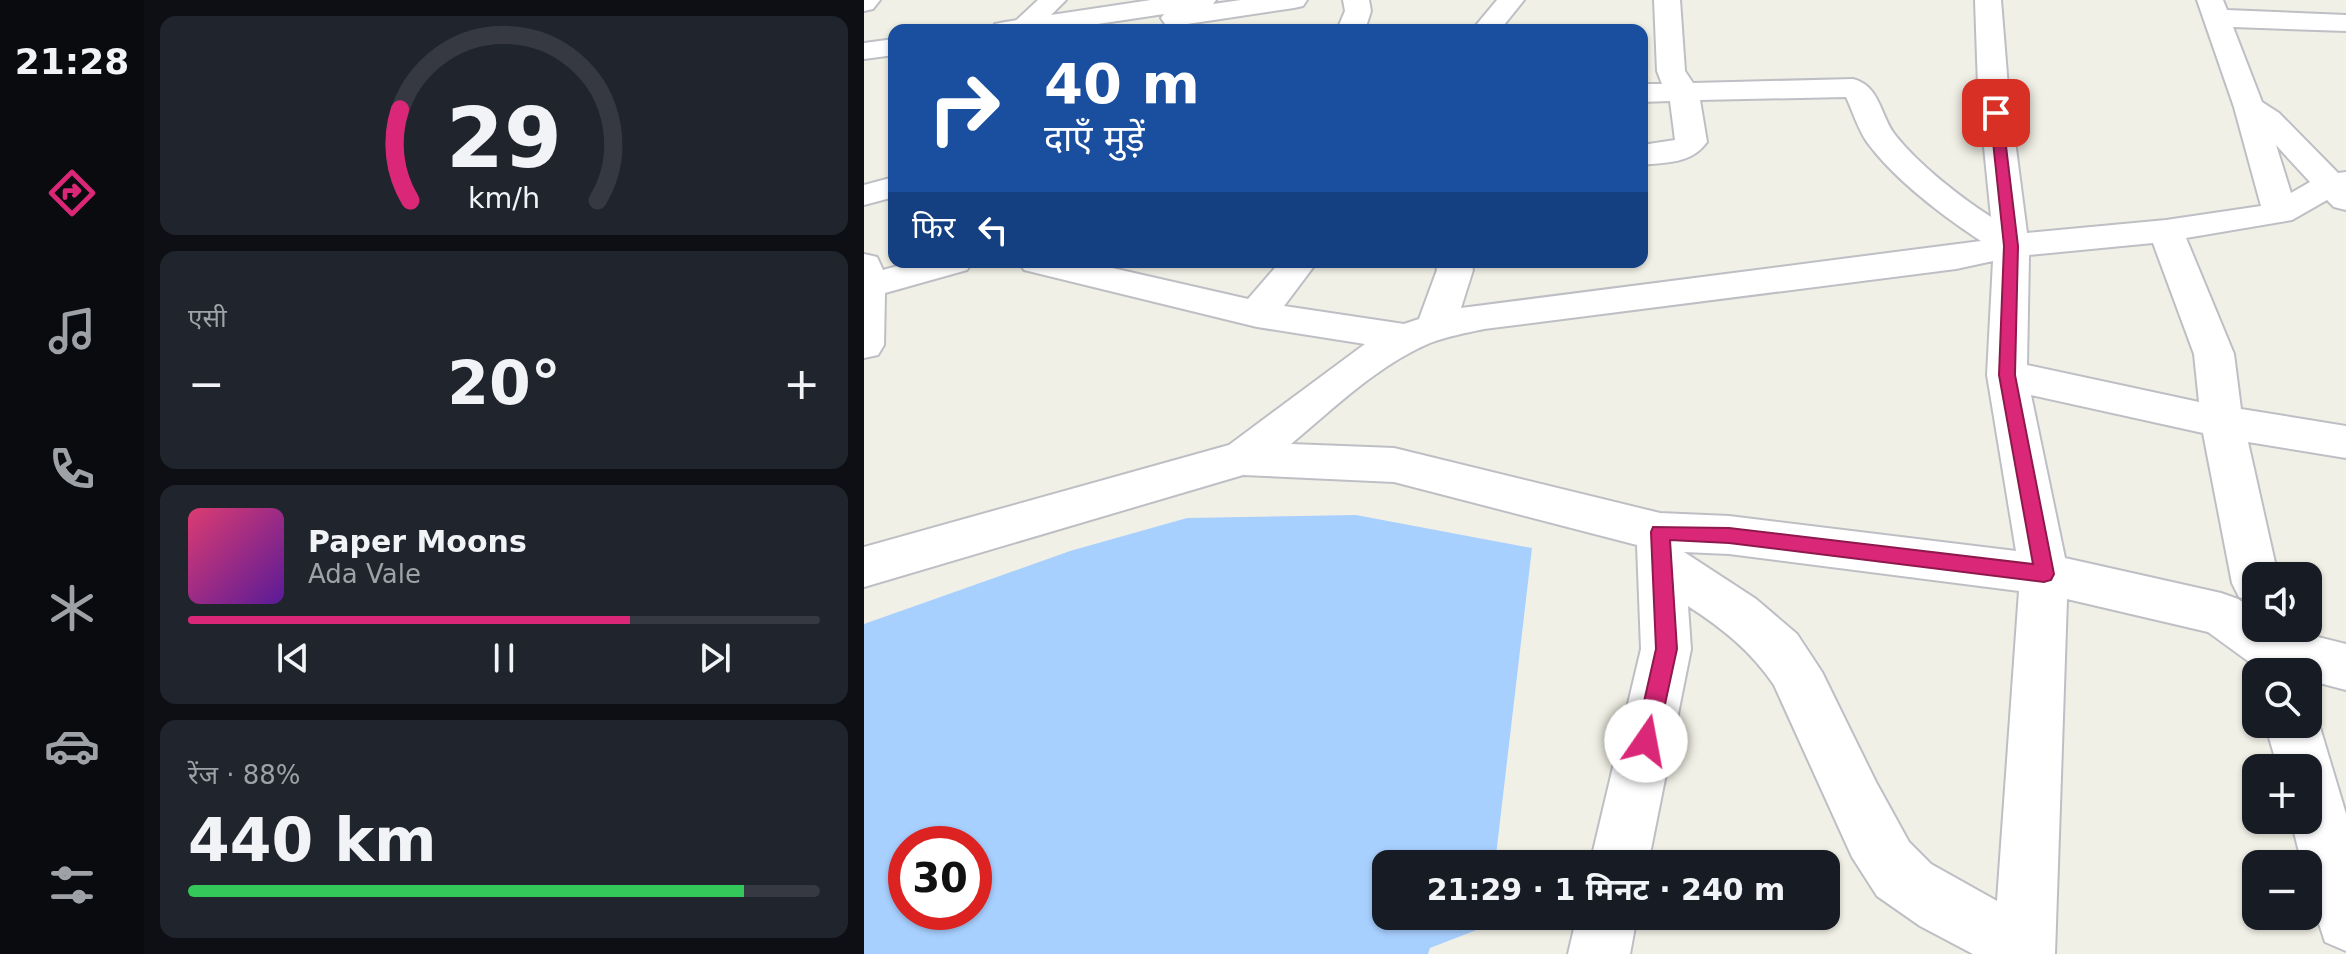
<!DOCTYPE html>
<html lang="hi">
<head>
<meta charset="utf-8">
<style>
	:root { --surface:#171b24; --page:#20242c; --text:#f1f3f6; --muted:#9ea1a6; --line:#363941; --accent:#db2777 }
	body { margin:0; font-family:"DejaVu Sans","Noto Sans Devanagari",sans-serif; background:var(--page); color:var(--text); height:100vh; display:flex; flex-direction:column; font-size:30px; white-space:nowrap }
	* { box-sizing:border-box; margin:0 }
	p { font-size:26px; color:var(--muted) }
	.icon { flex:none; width:44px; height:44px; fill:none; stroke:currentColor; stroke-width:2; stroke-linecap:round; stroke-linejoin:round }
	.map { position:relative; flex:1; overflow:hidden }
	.panel { display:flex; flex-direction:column; gap:16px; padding:16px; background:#0d0f14; width:720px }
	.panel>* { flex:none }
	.banner { position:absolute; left:24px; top:24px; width:760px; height:244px; border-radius:16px; box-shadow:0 2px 6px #0004; background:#1a4fa0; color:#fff; overflow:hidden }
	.buttons { position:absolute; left:1378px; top:562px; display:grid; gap:16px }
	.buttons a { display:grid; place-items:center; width:80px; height:80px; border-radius:16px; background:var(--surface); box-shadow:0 2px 6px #0004; font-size:40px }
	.speed { position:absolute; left:24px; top:826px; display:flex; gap:16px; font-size:40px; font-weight:700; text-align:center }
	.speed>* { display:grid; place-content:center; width:104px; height:104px; border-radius:50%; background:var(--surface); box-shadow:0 2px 6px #0004; line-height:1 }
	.speed .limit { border:12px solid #d22; background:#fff; color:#111 }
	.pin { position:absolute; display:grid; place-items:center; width:68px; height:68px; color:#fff; margin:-34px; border-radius:16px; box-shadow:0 4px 12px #0006 }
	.me { position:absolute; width:88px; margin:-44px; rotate:12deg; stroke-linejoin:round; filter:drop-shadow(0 0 6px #0008) }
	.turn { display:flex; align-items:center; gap:28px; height:168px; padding:0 24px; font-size:36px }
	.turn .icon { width:104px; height:104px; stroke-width:2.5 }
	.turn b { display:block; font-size:56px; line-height:68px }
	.then { display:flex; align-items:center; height:76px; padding:0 24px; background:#0003; gap:16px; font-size:30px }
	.big { font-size:60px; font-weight:700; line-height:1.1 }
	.panel .widget { flex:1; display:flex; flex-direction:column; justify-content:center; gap:12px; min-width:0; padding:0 28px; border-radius:16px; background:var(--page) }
	.panel .dial { align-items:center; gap:0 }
	.dial svg { height:208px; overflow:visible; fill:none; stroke:var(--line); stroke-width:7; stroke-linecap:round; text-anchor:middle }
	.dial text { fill:var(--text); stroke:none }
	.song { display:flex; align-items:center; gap:24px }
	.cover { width:96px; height:96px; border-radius:12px; background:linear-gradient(135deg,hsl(340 70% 55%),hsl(270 70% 35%)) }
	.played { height:8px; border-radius:4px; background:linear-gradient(90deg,var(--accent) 70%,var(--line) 70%) }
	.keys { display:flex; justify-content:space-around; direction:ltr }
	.heat { display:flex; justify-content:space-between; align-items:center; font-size:44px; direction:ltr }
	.charge { height:12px; border-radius:6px; background:linear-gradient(90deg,#34c759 88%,var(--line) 0) }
	.trip { position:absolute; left:508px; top:850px; width:468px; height:80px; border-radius:16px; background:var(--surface); box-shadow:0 2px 6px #0004; font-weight:700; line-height:80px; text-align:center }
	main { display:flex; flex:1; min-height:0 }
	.tab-bar { display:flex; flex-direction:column; width:144px; justify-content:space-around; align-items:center; background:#090b0e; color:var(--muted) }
	.tab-bar .icon { width:56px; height:56px }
	.tab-bar .on { color:var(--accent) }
	.tab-bar b { font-size:36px; color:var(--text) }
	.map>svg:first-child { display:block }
</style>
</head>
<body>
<main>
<nav class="tab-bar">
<b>21:28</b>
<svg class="icon on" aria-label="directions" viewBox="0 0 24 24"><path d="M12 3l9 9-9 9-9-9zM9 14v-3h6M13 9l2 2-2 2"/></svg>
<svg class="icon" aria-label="music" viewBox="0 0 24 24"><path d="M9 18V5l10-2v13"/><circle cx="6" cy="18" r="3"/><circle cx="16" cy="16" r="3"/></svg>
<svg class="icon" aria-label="phone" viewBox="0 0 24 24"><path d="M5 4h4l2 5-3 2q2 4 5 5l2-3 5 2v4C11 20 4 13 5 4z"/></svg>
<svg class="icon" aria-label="climate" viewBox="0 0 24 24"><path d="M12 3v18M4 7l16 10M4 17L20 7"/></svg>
<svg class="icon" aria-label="car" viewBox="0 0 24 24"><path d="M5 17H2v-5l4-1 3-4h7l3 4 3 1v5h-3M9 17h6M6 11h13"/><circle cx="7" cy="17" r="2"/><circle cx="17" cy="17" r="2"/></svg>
<svg class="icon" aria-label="filters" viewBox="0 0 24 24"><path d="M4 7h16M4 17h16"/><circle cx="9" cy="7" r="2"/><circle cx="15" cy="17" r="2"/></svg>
</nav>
<section class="panel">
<div class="widget dial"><svg viewBox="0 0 100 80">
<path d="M14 69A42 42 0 1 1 86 69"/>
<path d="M14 69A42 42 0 0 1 10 34" stroke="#db2777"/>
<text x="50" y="56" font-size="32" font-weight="700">29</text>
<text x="50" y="72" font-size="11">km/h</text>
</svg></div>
<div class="widget"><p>एसी</p>
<div class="heat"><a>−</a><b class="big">20°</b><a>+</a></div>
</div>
<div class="widget">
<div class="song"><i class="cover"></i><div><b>Paper Moons</b><p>Ada Vale</p></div></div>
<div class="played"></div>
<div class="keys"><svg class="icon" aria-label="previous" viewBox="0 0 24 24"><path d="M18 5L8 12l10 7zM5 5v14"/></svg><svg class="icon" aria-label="pause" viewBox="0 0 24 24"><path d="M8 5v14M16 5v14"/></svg><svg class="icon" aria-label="next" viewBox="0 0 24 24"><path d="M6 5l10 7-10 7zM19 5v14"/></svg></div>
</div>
<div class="widget"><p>रेंज · 88%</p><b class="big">440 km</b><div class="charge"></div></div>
</section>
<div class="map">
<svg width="1482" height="954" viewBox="0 0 1482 954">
	<rect width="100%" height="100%" fill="#f1f0e6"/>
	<!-- water -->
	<path fill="#a8d0ff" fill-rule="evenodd" d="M492 515 668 548 631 864H522V916H624L623 926 566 948 564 954H0V624L206 551 323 518ZM42 844H110V912H42Z"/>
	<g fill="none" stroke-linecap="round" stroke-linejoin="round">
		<defs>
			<g id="minor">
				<polygon points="0,0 16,0 9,9 0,11"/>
				<polygon points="174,0 202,0 172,30 148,30 145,27"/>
				<polygon points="479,0 505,0 507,11 501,30 473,30 481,11"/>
				<polygon points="633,0 660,0 636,30 608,30"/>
				<path d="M790 0H816L821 71 829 83 989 79C1017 86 1016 117 1032 136 1055 165 1096 197 1127 217L1114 87 1111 0H1137L1144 87 1163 233 1302 220 1397 206 1370 107 1333 0H1359L1363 10 1482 15V31L1369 27 1398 102 1415 113 1474 173 1482 172V210L1470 207 1463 200 1428 220 1322 238 1370 354 1377 409 1482 426V458L1384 442 1414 576H1392V603L1375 597 1368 583 1339 433 1167 395 1201 558 1357 593 1374 599 1392 611V628H1418L1482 644V690L1444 680V672L1406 670 1388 664 1344 632 1203 599 1191 954H1109L1056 926 1013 896 988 857 910 685C887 651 858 628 824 606L827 649 784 864H726L777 649 773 545 530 482 379 475 0 587V547L365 445 501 344 393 327 160 270 155 262H222L384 299 416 262H453L420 306 540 324 555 319 573 270 571 262H607L609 270 597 308 1117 241C1079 216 1030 179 1003 142 994 129 989 112 982 97L836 100 843 142C827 164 803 162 778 165V145L811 140 806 101 778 102V84H798L793 71ZM1412 145 1446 182 1427 193ZM1289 243 1330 354 1335 402 1163 365 1165 255ZM1129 261 1123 375 1152 551 865 516 796 513 530 448 427 444C470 408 514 365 566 343 584 336 602 333 620 329L1092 269ZM820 552 865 554 1155 591 1133 901 1067 864 1045 842 1012 782 958 672 933 634 892 599Z"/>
				<polygon points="30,177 30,197 0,205 0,185"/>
				<polygon points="0,254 13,257 19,270 48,262 108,262 103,270 21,293 20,345 14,355 0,358"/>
				<polygon points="1444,705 1455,724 1482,814 1482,951 1461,942 1444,890 1444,864 1438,864 1427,820 1444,820 1444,768 1414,768 1401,724 1444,724"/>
				<polygon points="713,916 773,916 766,954 704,954"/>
			</g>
			<g id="tertiary">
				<polygon points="287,0 352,0 349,4 377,0 443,0 439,6 430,8 310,26 301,24 297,18 300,14 194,30 127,30 131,24 141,22"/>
				<polygon points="30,39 30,55 0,59 0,43"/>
			</g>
		</defs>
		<!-- minor casing -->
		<use href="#minor" stroke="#bebfc5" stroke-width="4"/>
		<!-- tertiary casing -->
		<use href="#tertiary" stroke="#bebfc5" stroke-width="4"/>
		<!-- minor -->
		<use href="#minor" fill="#fff" fill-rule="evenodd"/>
		<!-- tertiary -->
		<use href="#tertiary" fill="#fff" fill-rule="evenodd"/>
	</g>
	<!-- route -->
	<polygon fill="#db2777" stroke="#8e194d" stroke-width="2" points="1132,109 1138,113 1154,246 1151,375 1190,574 1187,580 1180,582 865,543 806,540 813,649 793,741 790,749 782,752 774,749 771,741 792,649 787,532 789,527 865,528 1169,564 1135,375 1140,246 1126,113"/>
</svg>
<div class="buttons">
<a><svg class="icon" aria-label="sound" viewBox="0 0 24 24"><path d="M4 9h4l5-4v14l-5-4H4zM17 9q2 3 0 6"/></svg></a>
<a><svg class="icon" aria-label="search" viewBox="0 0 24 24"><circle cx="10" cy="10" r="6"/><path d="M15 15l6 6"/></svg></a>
<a>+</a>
<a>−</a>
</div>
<div class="speed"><div class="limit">30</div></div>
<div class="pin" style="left:1132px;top:113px;background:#d93025"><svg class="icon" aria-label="arrive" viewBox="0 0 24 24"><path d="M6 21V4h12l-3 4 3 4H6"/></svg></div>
<svg class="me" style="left:782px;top:741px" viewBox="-20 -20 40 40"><circle r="19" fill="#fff"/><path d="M0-13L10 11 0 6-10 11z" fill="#db2777"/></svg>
<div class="trip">21:29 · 1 मिनट · 240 m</div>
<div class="banner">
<div class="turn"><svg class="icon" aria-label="right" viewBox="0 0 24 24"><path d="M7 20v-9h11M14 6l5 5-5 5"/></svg><div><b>40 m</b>दाएँ मुड़ें</div></div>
<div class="then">फिर<svg class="icon" aria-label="left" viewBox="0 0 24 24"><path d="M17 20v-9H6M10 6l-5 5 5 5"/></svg></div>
</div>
</div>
</main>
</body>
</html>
